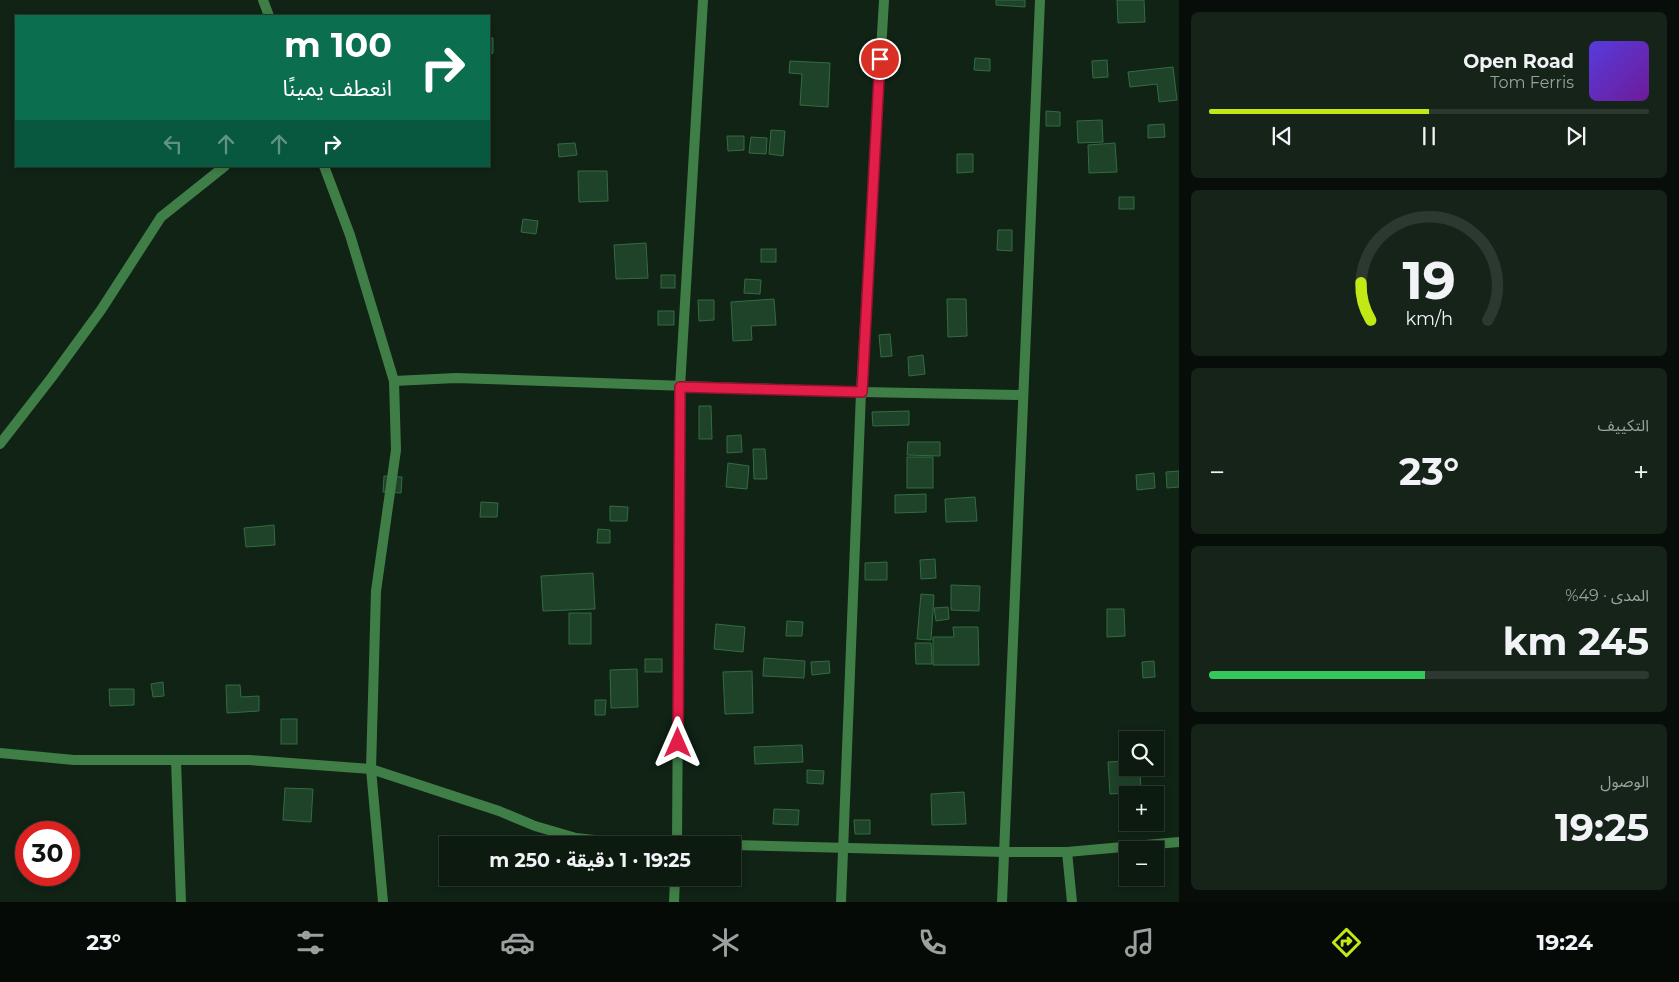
<!DOCTYPE html>
<html lang="ar">
<head>
<meta charset="utf-8">
<style>
	:root { --surface:#0c1a10; --page:#152319; --text:#f1f3f6; --muted:#9aa19f; --line:#2c3830; --accent:#c2e915 }
	body { margin:0; font-family:Montserrat,"Noto Sans Arabic",sans-serif; background:var(--page); color:var(--text); direction:rtl; height:100vh; display:flex; flex-direction:column; font-size:19px; white-space:nowrap }
	* { box-sizing:border-box; margin:0 }
	p { font-size:16px; color:var(--muted) }
	.icon { flex:none; width:28px; height:28px; fill:none; stroke:currentColor; stroke-width:2; stroke-linecap:round; stroke-linejoin:round }
	.map { position:relative; flex:1; overflow:hidden; direction:ltr }
	.details { display:flex; flex-direction:column; gap:12px; padding:12px; background:#070e09; width:500px }
	.details>* { flex:none }
	.banner { position:absolute; left:15px; top:15px; width:475px; height:152px; border-radius:0px; box-shadow:0 2px 8px #0003,0 0 0 1px var(--line); direction:rtl; background:#0b6e4f; color:#fff; overflow:hidden }
	.tools { position:absolute; left:1119px; top:731px; display:grid; gap:10px }
	.tools a { display:grid; place-items:center; width:45px; height:45px; border-radius:0px; background:var(--surface); box-shadow:0 2px 8px #0003,0 0 0 1px var(--line); font-size:25px }
	.speed { position:absolute; left:15px; top:821px; display:flex; gap:10px; font-size:25px; font-weight:700; text-align:center }
	.speed>* { display:grid; place-content:center; width:65px; height:65px; border-radius:50%; background:var(--surface); box-shadow:0 2px 8px #0003,0 0 0 1px var(--line); line-height:1 }
	.speed .limit { border:8px solid #d22; background:#fff; color:#111 }
	.pin { position:absolute; display:grid; place-items:center; width:42px; height:42px; color:#fff; margin:-21px; border:2px solid #fff; border-radius:50%; box-shadow:0 1px 5px #0007 }
	.me { position:absolute; width:55px; margin:-28px; rotate:0deg; stroke-linejoin:round; filter:drop-shadow(0 0 4px #0008) }
	.turn { display:flex; align-items:center; gap:18px; height:105px; padding:0 15px; font-size:22px }
	.turn .icon { width:65px; height:65px; stroke-width:2.5 }
	.turn b { display:block; font-size:35px; line-height:42px }
	.lanes { display:flex; align-items:center; height:48px; padding:0 15px; background:#0003; justify-content:center; gap:25px; direction:ltr }
	.lanes .off { opacity:.35 }
	.big { font-size:38px; font-weight:700; line-height:1.1 }
	.details .widget { flex:1; display:flex; flex-direction:column; justify-content:center; gap:8px; min-width:0; padding:0 18px; border-radius:8px; background:var(--page) }
	.details .dial { align-items:center; gap:0 }
	.dial svg { height:130px; overflow:visible; fill:none; stroke:var(--line); stroke-width:7; stroke-linecap:round; text-anchor:middle }
	.dial text { fill:var(--text); stroke:none }
	.song { display:flex; align-items:center; gap:15px }
	.cover { width:60px; height:60px; border-radius:8px; background:linear-gradient(135deg,hsl(250 70% 55%),hsl(280 70% 35%)) }
	.played { height:5px; border-radius:2px; background:linear-gradient(90deg,var(--accent) 50%,var(--line) 50%) }
	.keys { display:flex; justify-content:space-around; direction:ltr }
	.heat { display:flex; justify-content:space-between; align-items:center; font-size:28px; direction:ltr }
	.charge { height:8px; border-radius:4px; background:linear-gradient(90deg,#34c759 49%,var(--line) 0) }
	.trip { position:absolute; left:439px; top:836px; width:302px; height:50px; border-radius:0px; background:var(--surface); box-shadow:0 2px 8px #0003,0 0 0 1px var(--line); font-weight:700; line-height:50px; text-align:center; direction:rtl }
	.dock { display:flex; height:80px; justify-content:space-around; align-items:center; background:#050a06; color:var(--muted) }
	.dock .icon { width:35px; height:35px }
	.dock .on { color:var(--accent) }
	.dock b { font-size:22px; color:var(--text) }
	main { display:flex; flex:1; min-height:0 }
	.map>svg:first-child { display:block }
</style>
</head>
<body>
<main>
<section class="details">
<div class="widget">
<div class="song"><i class="cover"></i><div><b>Open Road</b><p>Tom Ferris</p></div></div>
<div class="played"></div>
<div class="keys"><svg class="icon" aria-label="previous" viewBox="0 0 24 24"><path d="M18 5L8 12l10 7zM5 5v14"/></svg><svg class="icon" aria-label="pause" viewBox="0 0 24 24"><path d="M8 5v14M16 5v14"/></svg><svg class="icon" aria-label="next" viewBox="0 0 24 24"><path d="M6 5l10 7-10 7zM19 5v14"/></svg></div>
</div>
<div class="widget dial"><svg viewBox="0 0 100 80">
<path d="M14 69A42 42 0 1 1 86 69"/>
<path d="M14 69A42 42 0 0 1 8 46" stroke="#c2e915"/>
<text x="50" y="56" font-size="32" font-weight="700">19</text>
<text x="50" y="72" font-size="11">km/h</text>
</svg></div>
<div class="widget"><p>التكييف</p>
<div class="heat"><a>−</a><b class="big">23°</b><a>+</a></div>
</div>
<div class="widget"><p>المدى · 49%</p><b class="big">245 km</b><div class="charge"></div></div>
<div class="widget"><p>الوصول</p><b class="big">19:25</b></div>
</section>
<div class="map">
<svg width="1179" height="902" viewBox="0 0 1179 902">
	<rect width="100%" height="100%" fill="#102315"/>
	<!-- building -->
	<g fill="#1e4329" stroke="#326c43">
		<polygon points="996,0 1025,0 1025,7 996,5"/>
		<polygon points="1117,0 1144,0 1145,22 1118,23"/>
		<polygon points="489,38 493,38 493,53 489,54"/>
		<polygon points="975,58 990,59 990,71 974,70"/>
		<polygon points="1107,60 1108,77 1093,78 1092,61"/>
		<polygon points="790,61 830,63 828,107 800,105 802,74 789,73"/>
		<polygon points="1173,67 1177,100 1159,102 1157,84 1130,87 1128,72"/>
		<polygon points="1046,111 1060,112 1060,126 1046,126"/>
		<polygon points="1102,120 1103,142 1078,143 1077,121"/>
		<polygon points="1164,124 1165,137 1148,138 1148,125"/>
		<polygon points="771,130 785,131 783,156 769,154"/>
		<polygon points="727,136 744,136 744,150 728,151"/>
		<polygon points="751,137 767,138 766,154 749,153"/>
		<polygon points="575,143 577,155 559,157 558,144"/>
		<polygon points="1115,143 1117,172 1089,173 1088,145"/>
		<polygon points="957,154 973,154 973,172 957,173"/>
		<polygon points="578,171 607,171 608,201 579,202"/>
		<rect x="1119" y="197" width="15" height="12"/>
		<polygon points="523,219 538,221 536,234 521,232"/>
		<polygon points="998,230 1012,230 1012,251 997,250"/>
		<polygon points="646,243 648,278 616,279 614,245"/>
		<rect x="761" y="249" width="15" height="13"/>
		<rect x="661" y="275" width="14" height="13"/>
		<polygon points="745,279 761,280 760,294 744,293"/>
		<polygon points="774,299 776,325 751,326 752,340 733,341 731,302"/>
		<polygon points="947,299 966,299 967,336 948,337"/>
		<polygon points="698,300 714,300 714,320 699,321"/>
		<rect x="658" y="311" width="16" height="14"/>
		<polygon points="890,334 892,356 881,357 879,335"/>
		<polygon points="923,355 925,374 909,376 908,357"/>
		<polygon points="699,406 711,406 712,439 699,439"/>
		<polygon points="909,411 909,425 873,426 872,412"/>
		<polygon points="741,435 742,452 727,453 727,436"/>
		<polygon points="908,442 940,442 940,456 907,455"/>
		<polygon points="753,449 765,449 767,479 754,479"/>
		<rect x="907" y="457" width="26" height="31"/>
		<polygon points="728,463 749,466 747,489 726,487"/>
		<polygon points="1179,471 1179,487 1167,488 1166,472"/>
		<polygon points="1154,473 1155,488 1137,490 1136,475"/>
		<polygon points="384,476 402,477 401,493 383,492"/>
		<polygon points="926,494 926,512 895,513 895,495"/>
		<polygon points="975,497 977,521 946,522 945,499"/>
		<polygon points="481,502 498,503 497,517 480,517"/>
		<polygon points="610,506 628,507 627,521 610,521"/>
		<polygon points="274,525 275,545 246,547 244,528"/>
		<polygon points="598,529 610,530 610,543 597,543"/>
		<polygon points="935,559 936,578 921,579 920,560"/>
		<polygon points="887,562 887,580 865,580 865,563"/>
		<polygon points="593,573 595,609 543,611 541,576"/>
		<polygon points="951,585 980,586 979,611 951,610"/>
		<polygon points="921,594 934,595 931,640 917,639"/>
		<polygon points="948,607 949,619 936,621 934,608"/>
		<polygon points="1107,609 1124,609 1125,636 1107,637"/>
		<rect x="569" y="613" width="22" height="31"/>
		<polygon points="787,621 803,622 802,636 786,636"/>
		<polygon points="716,624 745,627 743,652 714,649"/>
		<polygon points="953,627 978,627 979,665 933,665 933,637 954,637"/>
		<polygon points="915,643 931,643 932,664 916,664"/>
		<polygon points="764,658 805,661 804,678 763,676"/>
		<rect x="645" y="659" width="17" height="13"/>
		<polygon points="829,661 830,673 812,675 811,662"/>
		<polygon points="1154,661 1155,677 1143,678 1142,662"/>
		<polygon points="637,669 638,707 611,708 610,670"/>
		<polygon points="752,671 753,713 725,714 723,672"/>
		<polygon points="163,682 164,696 153,697 151,684"/>
		<polygon points="226,685 240,685 241,697 259,696 259,711 227,713"/>
		<polygon points="109,689 134,689 134,705 110,706"/>
		<polygon points="595,700 606,700 605,715 595,715"/>
		<rect x="281" y="719" width="16" height="25"/>
		<polygon points="802,745 803,762 755,764 754,747"/>
		<polygon points="1128,761 1128,768 1140,768 1141,792 1110,794 1108,762"/>
		<polygon points="807,770 824,771 823,784 807,783"/>
		<polygon points="285,788 313,789 311,822 283,820"/>
		<polygon points="964,792 966,824 932,825 931,794"/>
		<polygon points="774,809 799,810 798,825 773,824"/>
		<polygon points="854,820 870,820 870,834 855,834"/>
	</g>
	<g fill="none" stroke-linecap="round" stroke-linejoin="round">
		<!-- street -->
		<g stroke="#407e47" stroke-width="10">
			<polyline points="263,0 269,16"/>
			<polyline points="324,166 350,235 394,381 396,450 376,591 371,769 383,902"/>
			<polyline points="394,381 456,378 861,392 1023,395"/>
			<polyline points="0,444 52,377 101,310 161,217 225,166"/>
			<polyline points="0,753 74,760 249,760 371,769 499,811 535,826 576,838 612,842 1005,852 1067,852 1179,842"/>
			<polyline points="176,760 181,902"/>
			<polyline points="677,845 680,387 703,0"/>
			<polyline points="1067,852 1072,902"/>
			<polyline points="674,902 675,878"/>
			<polyline points="841,902 861,392 884,0"/>
			<polyline points="1002,902 1040,0"/>
		</g>
	</g>
	<g fill="none" stroke-linecap="round" stroke-linejoin="round">
		<defs>
			<polyline id="route" points="678,743 680,387 862,392 880,59"/>
		</defs>
		<!-- route casing -->
		<use href="#route" stroke="#92132f" stroke-width="12"/>
		<!-- route -->
		<use href="#route" stroke="#e11d48" stroke-width="9"/>
	</g>
</svg>
<div class="tools">
<a><svg class="icon" aria-label="search" viewBox="0 0 24 24"><circle cx="10" cy="10" r="6"/><path d="M15 15l6 6"/></svg></a>
<a>+</a>
<a>−</a>
</div>
<div class="speed"><div class="limit">30</div></div>
<div class="pin" style="left:880px;top:59px;background:#d93025"><svg class="icon" aria-label="arrive" viewBox="0 0 24 24"><path d="M6 21V4h12l-3 4 3 4H6"/></svg></div>
<svg class="me" style="left:678px;top:743px" viewBox="-20 -20 40 40"><path d="M0-17L14 15 0 8-14 15z" fill="#e11d48" stroke="#fff" stroke-width="4"/></svg>
<div class="trip">19:25 · 1 دقيقة · 250 m</div>
<div class="banner">
<div class="turn"><svg class="icon" aria-label="right" viewBox="0 0 24 24"><path d="M7 20v-9h11M14 6l5 5-5 5"/></svg><div><b>100 m</b>انعطف يمينًا</div></div>
<div class="lanes"><svg class="icon off" aria-label="left" viewBox="0 0 24 24"><path d="M17 20v-9H6M10 6l-5 5 5 5"/></svg><svg class="icon off" aria-label="ahead" viewBox="0 0 24 24"><path d="M12 20V5M6 11l6-6 6 6"/></svg><svg class="icon off" aria-label="ahead" viewBox="0 0 24 24"><path d="M12 20V5M6 11l6-6 6 6"/></svg><svg class="icon" aria-label="right" viewBox="0 0 24 24"><path d="M7 20v-9h11M14 6l5 5-5 5"/></svg></div>
</div>
</div>
</main>
<nav class="dock">
<b>19:24</b>
<svg class="icon on" aria-label="directions" viewBox="0 0 24 24"><path d="M12 3l9 9-9 9-9-9zM9 14v-3h6M13 9l2 2-2 2"/></svg>
<svg class="icon" aria-label="music" viewBox="0 0 24 24"><path d="M9 18V5l10-2v13"/><circle cx="6" cy="18" r="3"/><circle cx="16" cy="16" r="3"/></svg>
<svg class="icon" aria-label="phone" viewBox="0 0 24 24"><path d="M5 4h4l2 5-3 2q2 4 5 5l2-3 5 2v4C11 20 4 13 5 4z"/></svg>
<svg class="icon" aria-label="climate" viewBox="0 0 24 24"><path d="M12 3v18M4 7l16 10M4 17L20 7"/></svg>
<svg class="icon" aria-label="car" viewBox="0 0 24 24"><path d="M5 17H2v-5l4-1 3-4h7l3 4 3 1v5h-3M9 17h6M6 11h13"/><circle cx="7" cy="17" r="2"/><circle cx="17" cy="17" r="2"/></svg>
<svg class="icon" aria-label="filters" viewBox="0 0 24 24"><path d="M4 7h16M4 17h16"/><circle cx="9" cy="7" r="2"/><circle cx="15" cy="17" r="2"/></svg>
<b>23°</b>
</nav>
</body>
</html>
